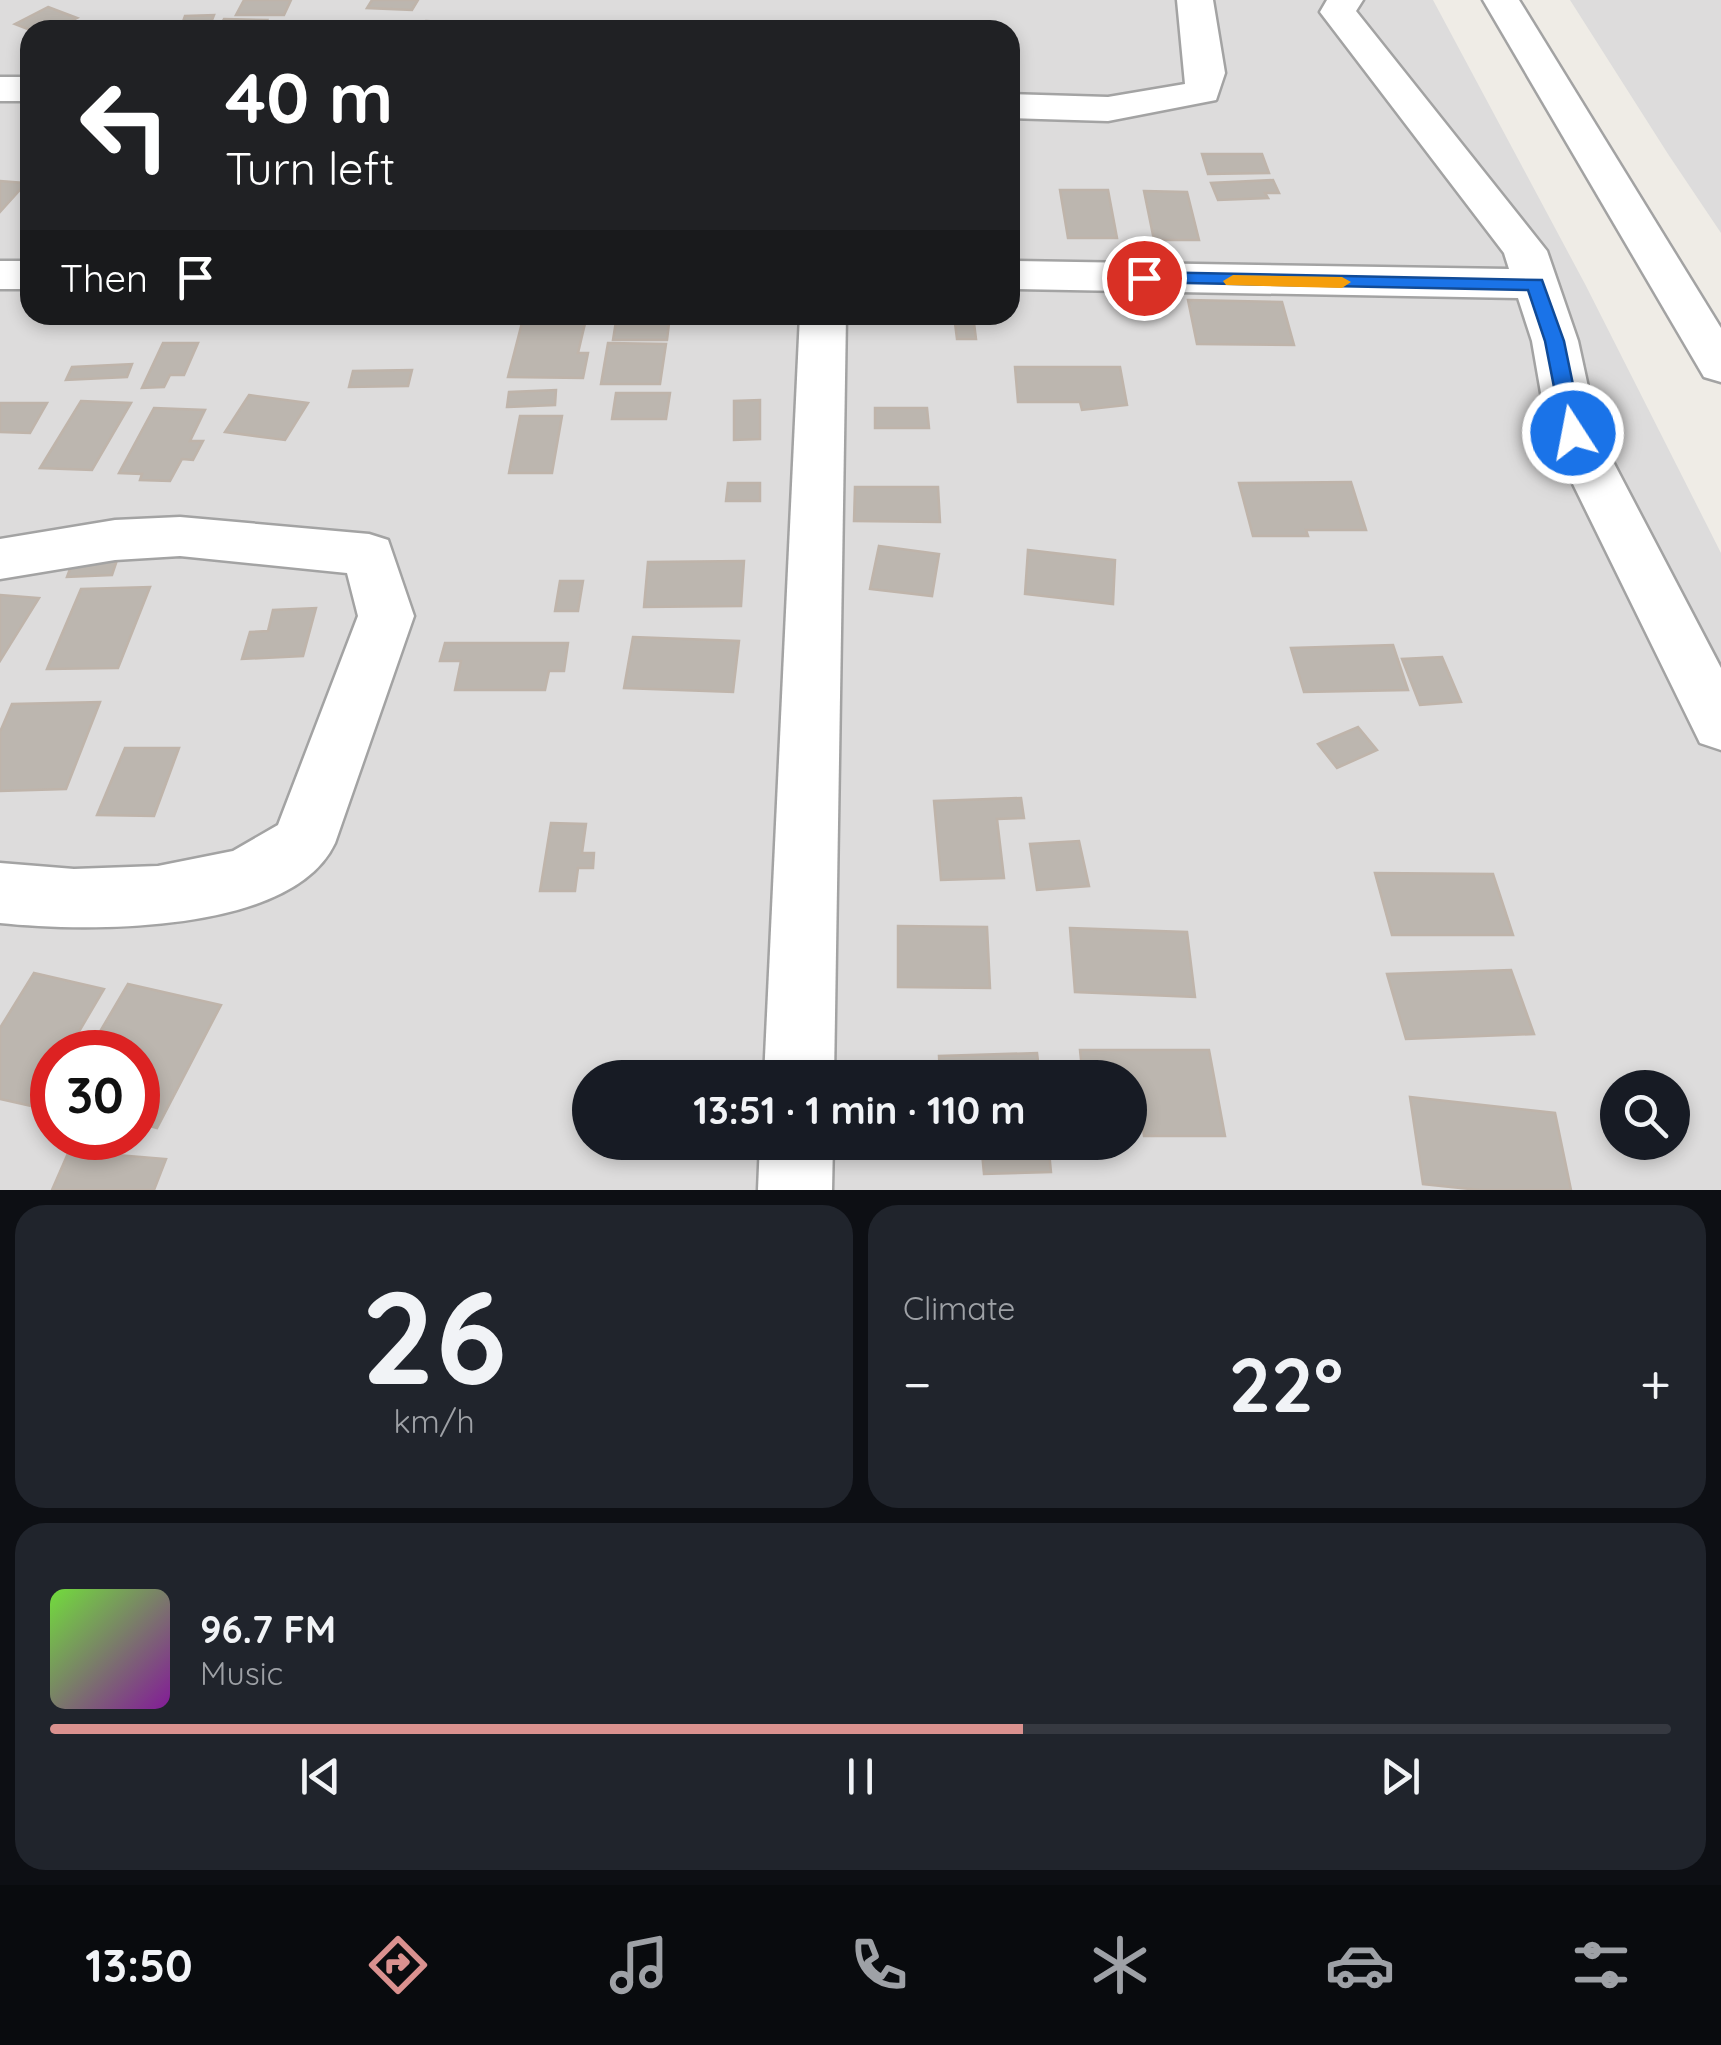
<!DOCTYPE html>
<html lang="en">
<head>
<meta charset="utf-8">
<style>
	:root { --surface:#171b24; --page:#20242c; --text:#f1f3f6; --muted:#9ea1a6; --line:#363941; --accent:#da918f }
	body { margin:0; font-family:Quicksand,sans-serif; background:var(--page); color:var(--text); height:100vh; display:flex; flex-direction:column; font-size:38px; white-space:nowrap }
	* { box-sizing:border-box; margin:0 }
	p { font-size:32px; color:var(--muted) }
	.icon { flex:none; width:55px; height:55px; fill:none; stroke:currentColor; stroke-width:2; stroke-linecap:round; stroke-linejoin:round }
	.map { position:relative; height:1190px; overflow:hidden }
	.sheet { display:flex; flex-direction:column; gap:15px; padding:15px; background:#0d0f14; flex:1 }
	.sheet>* { flex:none }
	.top-card { position:absolute; left:20px; top:20px; width:1000px; height:305px; border-radius:30px; box-shadow:0 5px 15px #0003; background:#202124; color:#fff; overflow:hidden }
	.controls { position:absolute; left:1600px; top:1070px; display:grid; gap:20px }
	.controls a { display:grid; place-items:center; width:90px; height:90px; border-radius:50%; background:var(--surface); box-shadow:0 5px 15px #0003; font-size:50px }
	.speed { position:absolute; left:30px; top:1030px; display:flex; gap:20px; font-size:50px; font-weight:700; text-align:center }
	.speed>* { display:grid; place-content:center; width:130px; height:130px; border-radius:50%; background:var(--surface); box-shadow:0 5px 15px #0003; line-height:1 }
	.speed .limit { border:15px solid #d22; background:#fff; color:#111 }
	.pin { position:absolute; display:grid; place-items:center; width:85px; height:85px; color:#fff; margin:-42px; border:5px solid #fff; border-radius:50%; box-shadow:0 2px 10px #0007 }
	.me { position:absolute; width:110px; margin:-55px; rotate:349deg; stroke-linejoin:round; filter:drop-shadow(0 0 8px #0008) }
	.turn { display:flex; align-items:center; gap:35px; height:210px; padding:0 40px; font-size:45px }
	.turn .icon { width:130px; height:130px; stroke-width:2.5 }
	.turn b { display:block; font-size:70px; line-height:85px }
	.then { display:flex; align-items:center; height:95px; padding:0 40px; background:#0003; gap:20px; font-size:38px }
	.big { font-size:75px; font-weight:800; line-height:1.1 }
	.sheet .card { flex:1; display:flex; flex-direction:column; justify-content:center; gap:15px; min-width:0; padding:0 35px; border-radius:30px; background:var(--page) }
	.sheet .dial { align-items:center; gap:0 }
	.dial b { font-size:130px; line-height:1 }
	.song { display:flex; align-items:center; gap:30px }
	.cover { width:120px; height:120px; border-radius:15px; background:linear-gradient(135deg,hsl(100 70% 55%),hsl(290 70% 35%)) }
	.played { height:10px; border-radius:5px; background:linear-gradient(90deg,var(--accent) 60%,var(--line) 60%) }
	.keys { display:flex; justify-content:space-around; direction:ltr }
	.heat { display:flex; justify-content:space-between; align-items:center; font-size:55px; direction:ltr }
	.sheet .tiles { flex:1; display:grid; gap:15px; grid-template-columns:1fr 1fr }
	.card:last-child { grid-column:span 2 }
	.trip { position:absolute; left:572px; top:1060px; width:575px; height:100px; border-radius:50px; background:var(--surface); box-shadow:0 5px 15px #0003; font-weight:800; line-height:100px; text-align:center }
	.menu { display:flex; height:160px; justify-content:space-around; align-items:center; background:#090b0e; color:var(--muted) }
	.menu .icon { width:70px; height:70px }
	.menu .current { color:var(--accent) }
	.menu b { font-size:45px; color:var(--text) }
	.map>svg:first-child { display:block }
</style>
</head>
<body>
<div class="map">
<svg width="1721" height="1190" viewBox="0 0 1721 1190">
	<rect width="100%" height="100%" fill="#efece6"/>
	<!-- residential -->
	<g fill="#dddcdc" fill-rule="evenodd">
		<path d="M0 0H1433L1585 284 1721 553V1190H0ZM30 30H1010V315H30ZM52 1052H138V1138H52ZM590 1078H1130V1142H590ZM1618 1088H1672V1142H1618Z"/>
		<polygon points="1570,0 1721,0 1721,233 1668,154"/>
	</g>
	<!-- building -->
	<g fill="#bcb6af" stroke="#bfb4aa" stroke-width="2.5">
		<polygon points="244,0 291,0 284,15 236,15"/>
		<polygon points="372,0 418,0 412,10 367,8"/>
		<polygon points="48,7 77,18 57,28 47,24 30,30 15,24"/>
		<polygon points="214,15 208,30 180,30 185,16"/>
		<polygon points="224,19 267,20 261,30 218,30"/>
		<polygon points="426,21 475,24 472,30 421,30"/>
		<polygon points="1202,154 1262,154 1269,173 1208,174"/>
		<polygon points="1273,180 1279,193 1265,193 1268,198 1218,200 1211,183"/>
		<polygon points="0,181 26,183 0,212"/>
		<polygon points="1060,190 1108,190 1117,238 1068,238"/>
		<polygon points="1144,191 1187,192 1199,240 1154,240"/>
		<polygon points="1188,300 1282,302 1294,345 1197,344"/>
		<polygon points="524,315 587,315 578,353 588,353 583,378 508,377"/>
		<polygon points="617,315 670,315 667,340 613,340"/>
		<polygon points="954,315 973,315 976,339 957,339"/>
		<polygon points="163,343 198,343 184,375 170,375 164,387 142,388"/>
		<polygon points="608,343 666,344 660,384 601,384"/>
		<polygon points="132,364 127,377 66,380 72,367"/>
		<polygon points="1015,367 1120,367 1127,405 1082,410 1080,402 1018,402"/>
		<polygon points="412,370 408,386 349,387 353,371"/>
		<polygon points="556,390 555,405 507,407 509,392"/>
		<polygon points="616,393 670,393 666,419 612,419"/>
		<polygon points="249,395 308,403 285,440 225,432"/>
		<polygon points="760,400 760,439 734,440 734,401"/>
		<polygon points="81,401 131,403 92,470 40,468"/>
		<polygon points="0,403 47,403 30,433 0,432"/>
		<polygon points="154,408 205,410 190,441 203,441 193,460 182,459 170,481 140,480 142,474 119,473"/>
		<polygon points="875,408 927,408 929,428 875,428"/>
		<polygon points="520,416 562,416 552,473 509,473"/>
		<polygon points="1351,482 1366,530 1306,530 1308,536 1253,536 1239,483"/>
		<polygon points="728,483 760,483 760,501 726,501"/>
		<polygon points="855,487 938,487 940,522 854,521"/>
		<polygon points="879,546 939,554 932,596 870,589"/>
		<polygon points="1028,550 1115,560 1113,604 1025,594"/>
		<polygon points="120,551 112,575 67,577 76,553"/>
		<polygon points="744,561 741,606 644,607 648,562"/>
		<polygon points="560,581 583,581 578,611 555,611"/>
		<polygon points="150,587 118,668 47,669 81,589"/>
		<polygon points="0,595 39,598 0,661"/>
		<polygon points="316,608 303,656 242,659 250,632 268,631 273,610"/>
		<polygon points="633,637 739,641 733,692 624,688"/>
		<polygon points="445,643 568,643 564,671 549,671 545,690 455,690 461,661 440,661"/>
		<polygon points="1393,645 1408,690 1304,692 1291,648"/>
		<polygon points="1442,657 1461,702 1420,705 1402,659"/>
		<polygon points="100,702 66,789 0,791 0,732 12,704"/>
		<polygon points="1358,727 1377,750 1337,768 1318,744"/>
		<polygon points="125,748 179,748 154,816 97,815"/>
		<polygon points="1021,798 1024,818 997,819 1004,878 941,880 934,801"/>
		<polygon points="551,823 586,824 582,853 594,853 593,868 578,868 575,891 540,891"/>
		<polygon points="1079,841 1089,886 1037,890 1030,844"/>
		<polygon points="1375,873 1493,874 1513,935 1392,935"/>
		<polygon points="898,926 987,927 990,988 898,987"/>
		<polygon points="1070,928 1187,932 1195,997 1075,992"/>
		<polygon points="1511,970 1534,1034 1406,1039 1387,974"/>
		<polygon points="34,973 104,989 67,1052 52,1052 52,1077 36,1107 0,1099 0,1028"/>
		<polygon points="128,984 221,1005 157,1128 138,1123 138,1052 88,1052"/>
		<polygon points="1080,1050 1209,1050 1225,1136 1144,1136 1141,1113 1130,1113 1130,1078 1083,1078"/>
		<polygon points="1037,1053 1040,1078 940,1078 939,1056"/>
		<polygon points="1410,1097 1555,1113 1571,1190 1479,1190 1423,1184"/>
		<polygon points="981,1142 1048,1142 1051,1172 984,1174"/>
		<polygon points="69,1151 166,1159 154,1190 52,1190"/>
	</g>
	<g fill="none" stroke-linecap="round" stroke-linejoin="round">
		<defs>
			<g id="minor">
				<polygon points="1177,0 1213,0 1225,73 1216,100 1108,121 1010,118 1010,94 1108,97 1185,84"/>
				<polygon points="1327,0 1363,0 1356,11 1547,251 1578,341 1598,433 1721,668 1721,750 1700,743 1548,433 1532,341 1518,298 1010,289 1010,261 1509,269 1504,253 1320,12"/>
				<polygon points="1483,0 1519,0 1721,328 1721,382 1704,377"/>
				<rect x="0" y="77" width="30" height="24"/>
				<rect x="0" y="261" width="30" height="28"/>
				<polygon points="800,315 846,315 834,1078 764,1078"/>
				<path d="M180 517 369 534 388 540 414 616 335 843C292 935 86 932 0 923V863L74 869 158 866 233 851 278 825 358 616 347 573 180 556 115 560 0 579V539L115 520Z"/>
				<polygon points="760,1142 833,1142 832,1190 758,1190"/>
			</g>
		</defs>
		<!-- minor casing -->
		<use href="#minor" stroke="#a3a3a3" stroke-width="5"/>
		<!-- minor -->
		<use href="#minor" fill="#fff" fill-rule="evenodd"/>
	</g>
	<!-- route -->
	<polygon fill="#1a73e8" stroke="#114b97" stroke-width="2.5" points="1144,272 1542,280 1564,341 1583,433 1573,440 1563,433 1545,341 1528,290 1137,282 1137,274"/>
	<!-- slow -->
	<polygon fill="#f59e0b" points="1233,275 1342,277 1351,282 1342,288 1226,285 1223,281"/>
</svg>
<div class="controls">
<a><svg class="icon" aria-label="search" viewBox="0 0 24 24"><circle cx="10" cy="10" r="6"/><path d="M15 15l6 6"/></svg></a>
</div>
<div class="speed"><div class="limit">30</div></div>
<div class="pin" style="left:1144px;top:278px;background:#d93025"><svg class="icon" aria-label="arrive" viewBox="0 0 24 24"><path d="M6 21V4h12l-3 4 3 4H6"/></svg></div>
<svg class="me" style="left:1573px;top:433px" viewBox="-20 -20 40 40"><circle r="17" fill="#1a73e8" stroke="#fff" stroke-width="3"/><path d="M0-11L8 9 0 5-8 9z" fill="#fff"/></svg>
<div class="trip">13:51 · 1 min · 110 m</div>
<div class="top-card">
<div class="turn"><svg class="icon" aria-label="left" viewBox="0 0 24 24"><path d="M17 20v-9H6M10 6l-5 5 5 5"/></svg><div><b>40 m</b>Turn left</div></div>
<div class="then">Then<svg class="icon" aria-label="arrive" viewBox="0 0 24 24"><path d="M6 21V4h12l-3 4 3 4H6"/></svg></div>
</div>
</div>
<section class="sheet">
<div class="tiles">
<div class="card dial"><b>26</b><p>km/h</p></div>
<div class="card"><p>Climate</p>
<div class="heat"><a>−</a><b class="big">22°</b><a>+</a></div>
</div>
<div class="card">
<div class="song"><i class="cover"></i><div><b>96.7 FM</b><p>Music</p></div></div>
<div class="played"></div>
<div class="keys"><svg class="icon" aria-label="previous" viewBox="0 0 24 24"><path d="M18 5L8 12l10 7zM5 5v14"/></svg><svg class="icon" aria-label="pause" viewBox="0 0 24 24"><path d="M8 5v14M16 5v14"/></svg><svg class="icon" aria-label="next" viewBox="0 0 24 24"><path d="M6 5l10 7-10 7zM19 5v14"/></svg></div>
</div>
</div>
</section>
<nav class="menu">
<b>13:50</b>
<svg class="icon current" aria-label="directions" viewBox="0 0 24 24"><path d="M12 3l9 9-9 9-9-9zM9 14v-3h6M13 9l2 2-2 2"/></svg>
<svg class="icon" aria-label="music" viewBox="0 0 24 24"><path d="M9 18V5l10-2v13"/><circle cx="6" cy="18" r="3"/><circle cx="16" cy="16" r="3"/></svg>
<svg class="icon" aria-label="phone" viewBox="0 0 24 24"><path d="M5 4h4l2 5-3 2q2 4 5 5l2-3 5 2v4C11 20 4 13 5 4z"/></svg>
<svg class="icon" aria-label="climate" viewBox="0 0 24 24"><path d="M12 3v18M4 7l16 10M4 17L20 7"/></svg>
<svg class="icon" aria-label="car" viewBox="0 0 24 24"><path d="M5 17H2v-5l4-1 3-4h7l3 4 3 1v5h-3M9 17h6M6 11h13"/><circle cx="7" cy="17" r="2"/><circle cx="17" cy="17" r="2"/></svg>
<svg class="icon" aria-label="filters" viewBox="0 0 24 24"><path d="M4 7h16M4 17h16"/><circle cx="9" cy="7" r="2"/><circle cx="15" cy="17" r="2"/></svg>
</nav>
</body>
</html>
